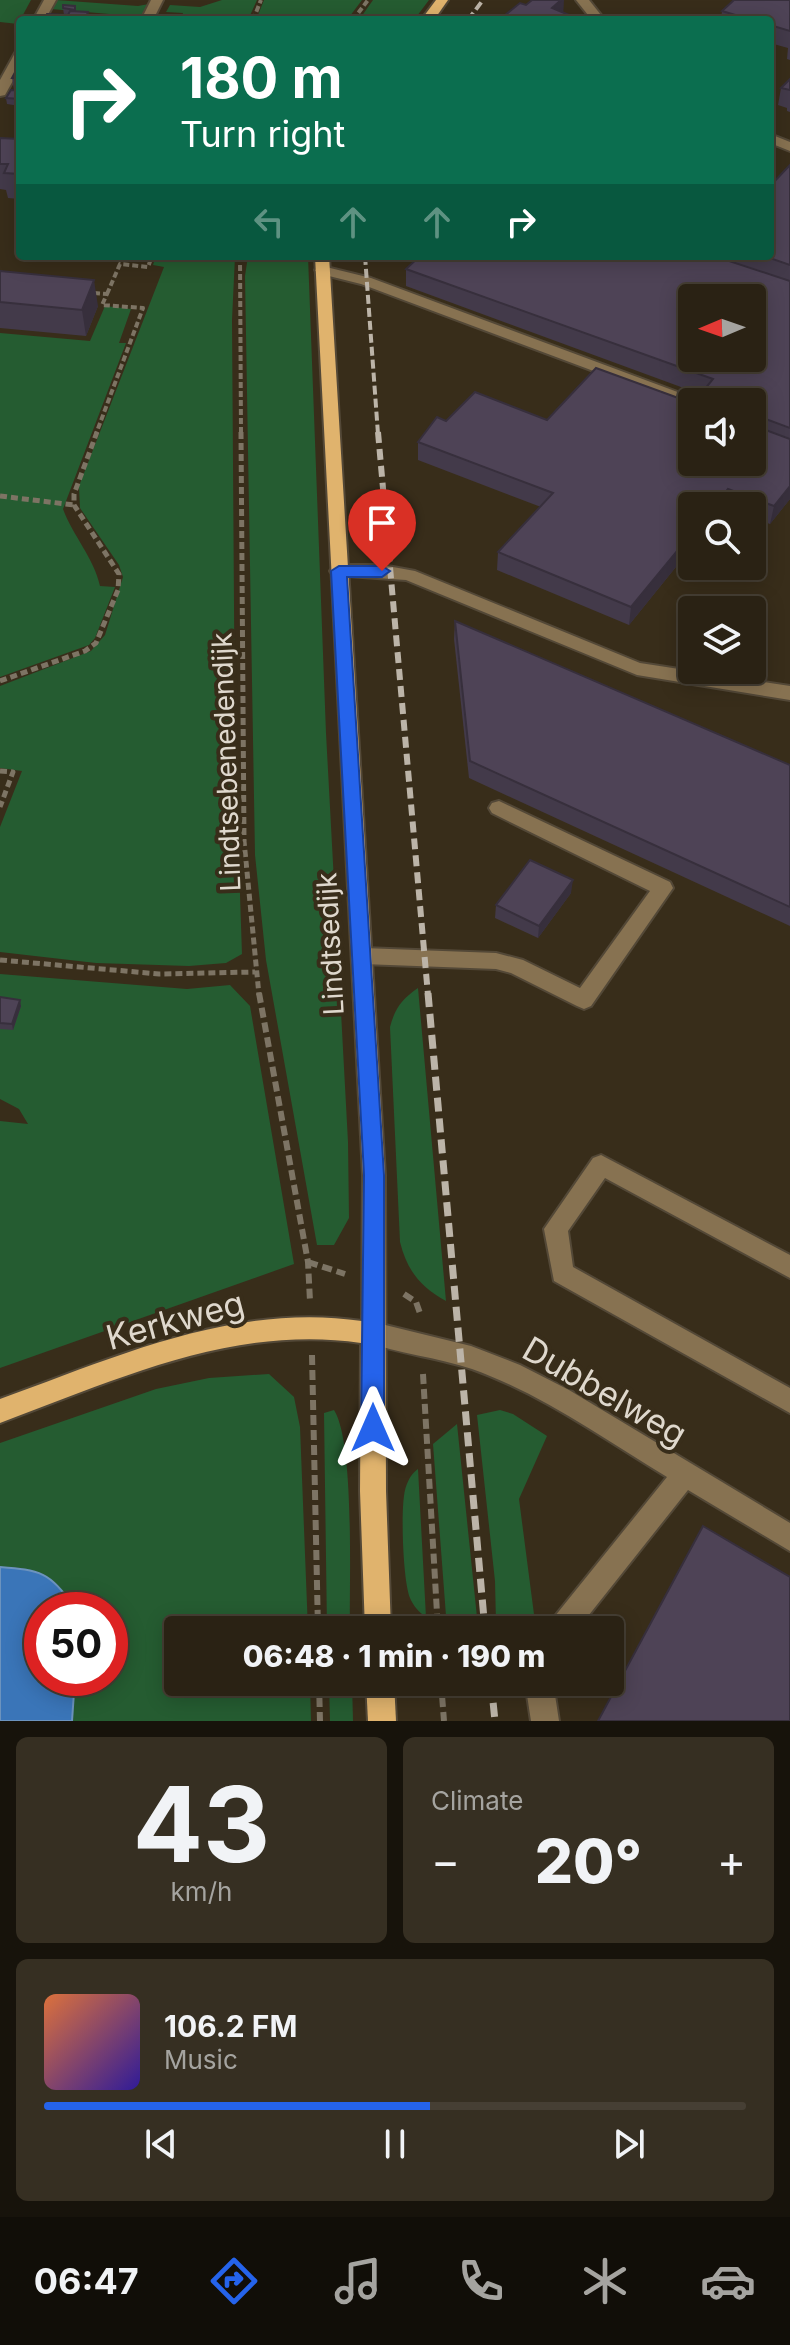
<!DOCTYPE html>
<html lang="en">
<head>
<meta charset="utf-8">
<style>
	:root { --surface:#2a2214; --page:#362f22; --text:#f1f3f6; --muted:#a5a4a0; --line:#463f34; --accent:#2563eb }
	body { margin:0; font-family:Inter,sans-serif; background:var(--page); color:var(--text); height:100vh; display:flex; flex-direction:column; font-size:30px; white-space:nowrap }
	* { box-sizing:border-box; margin:0 }
	p { font-size:26px; color:var(--muted) }
	.icon { flex:none; width:44px; height:44px; fill:none; stroke:currentColor; stroke-width:2; stroke-linecap:round; stroke-linejoin:round }
	.map { position:relative; height:1721px; overflow:hidden }
	.details { display:flex; flex-direction:column; gap:16px; padding:16px; background:#17130b; flex:1 }
	.details>* { flex:none }
	.top-card { position:absolute; left:16px; top:16px; width:758px; height:244px; border-radius:8px; box-shadow:0 4px 20px #0003,0 0 0 2px var(--line); background:#0b6e4f; color:#fff; overflow:hidden }
	.needle { width:52px; rotate:268deg }
	.buttons { position:absolute; left:678px; top:284px; display:grid; gap:16px }
	.buttons a { display:grid; place-items:center; width:88px; height:88px; border-radius:8px; background:var(--surface); box-shadow:0 4px 20px #0003,0 0 0 2px var(--line); font-size:40px }
	.speed { position:absolute; left:24px; top:1592px; display:flex; gap:16px; font-size:40px; font-weight:700; text-align:center }
	.speed>* { display:grid; place-content:center; width:104px; height:104px; border-radius:50%; background:var(--surface); box-shadow:0 4px 20px #0003,0 0 0 2px var(--line); line-height:1 }
	.speed .limit { border:12px solid #d22; background:#fff; color:#111 }
	.pin { position:absolute; display:grid; place-items:center; width:68px; height:68px; color:#fff; margin:-82px -34px; border-radius:50% 50% 50% 0; rotate:-45deg; box-shadow:0 0 8px #0007 }
	.pin .icon { rotate:45deg }
	.me { position:absolute; width:88px; margin:-44px; rotate:0deg; stroke-linejoin:round; filter:drop-shadow(0 0 6px #0008) }
	.turn { display:flex; align-items:center; gap:28px; height:168px; padding:0 32px; font-size:36px }
	.turn .icon { width:104px; height:104px; stroke-width:2.5 }
	.turn b { display:block; font-size:56px; line-height:68px }
	.lanes { display:flex; align-items:center; height:76px; padding:0 32px; background:#0003; justify-content:center; gap:40px; direction:ltr }
	.lanes .off { opacity:.35 }
	.big { font-size:60px; font-weight:800; line-height:1.1 }
	.details .tile { flex:1; display:flex; flex-direction:column; justify-content:center; gap:12px; min-width:0; padding:0 28px; border-radius:12px; background:var(--page) }
	.details .dial { align-items:center; gap:0 }
	.dial b { font-size:104px; line-height:1 }
	.song { display:flex; align-items:center; gap:24px }
	.cover { width:96px; height:96px; border-radius:12px; background:linear-gradient(135deg,hsl(20 70% 55%),hsl(250 70% 35%)) }
	.played { height:8px; border-radius:4px; background:linear-gradient(90deg,var(--accent) 55%,var(--line) 55%) }
	.keys { display:flex; justify-content:space-around; direction:ltr }
	.heat { display:flex; justify-content:space-between; align-items:center; font-size:44px; direction:ltr }
	.details .tiles { flex:1; display:grid; gap:16px; grid-template-columns:1fr 1fr }
	.tile:last-child { grid-column:span 2 }
	.trip { position:absolute; left:164px; top:1616px; width:460px; height:80px; border-radius:8px; background:var(--surface); box-shadow:0 4px 20px #0003,0 0 0 2px var(--line); font-weight:800; line-height:80px; text-align:center }
	.dock { display:flex; height:128px; justify-content:space-around; align-items:center; background:#110e08; color:var(--muted) }
	.dock .icon { width:56px; height:56px }
	.dock .selected { color:var(--accent) }
	.dock b { font-size:36px; color:var(--text) }
	.map>svg:first-child { display:block }
</style>
</head>
<body>
<div class="map">
<svg width="790" height="1721" viewBox="0 0 790 1721">
	<rect width="100%" height="100%" fill="#382d1a"/>
	<!-- green -->
	<g fill="#255c31">
		<polygon points="0,0 31,0 18,24 0,22"/>
		<polygon points="56,0 138,6 149,4 142,20 119,20 121,15 51,9"/>
		<polygon points="222,0 257,0 248,20 181,20 183,13 166,12 170,5 200,7"/>
		<polygon points="264,0 362,0 347,20 256,20"/>
		<polygon points="373,0 429,0 414,20 359,20"/>
		<polygon points="156,256 235,256 232,320 235,746 242,954 226,963 189,966 96,963 0,952 0,827 22,771 0,768 0,686 91,651 105,635 123,577 119,565 80,508 79,486 164,267 153,265"/>
		<polygon points="248,256 308,256 326,733 348,1142 349,1218 334,1245 317,1245 266,960 255,855 245,276"/>
		<path d="M105 306 131 309 119 343H126L63 509C73 536 94 558 100 586L115 587 95 638 89 645 0 677V333L90 341Z"/>
		<polygon points="0,974 187,989 230,985 250,1006 294,1264 0,1368 0,1121 28,1124 19,1109 0,1099"/>
		<path d="M418 988 446 1301C420 1287 407 1270 400 1242L390 1027C395 1008 402 999 418 988Z"/>
		<polygon points="269,1374 294,1397 300,1427 308,1630 178,1630 178,1682 310,1682 311,1721 72,1721 75,1678 110,1678 110,1610 74,1610 21,1568 0,1567 0,1443 156,1389 209,1378"/>
		<path d="M334 1410C355 1443 349 1584 350 1630H327L324 1413Z"/>
		<polygon points="500,1410 513,1414 547,1436 519,1499 535,1622 496,1623 495,1581 477,1415"/>
		<polygon points="457,1424 478,1627 447,1629 433,1444"/>
		<path d="M418 1469 426 1617C419 1612 414 1607 410 1598 403 1580 401 1516 404 1496 405 1486 410 1474 418 1469Z"/>
		<polygon points="329,1682 352,1682 353,1721 330,1721"/>
	</g>
	<!-- water -->
	<path fill="#3a75b8" stroke="#6c93be" stroke-width="2" d="M0 1567C39 1570 51 1572 73 1606L74 1610H42V1678H75L72 1721H0Z"/>
	<g fill="none" stroke-linecap="round" stroke-linejoin="round">
		<defs>
			<g id="minor">
				<polygon points="44,0 56,0 45,20 33,20"/>
				<polygon points="151,0 163,0 153,20 141,20"/>
				<polygon points="576,0 589,0 605,20 592,20"/>
				<polygon points="20,52 20,68 5,95 0,96 0,80 15,53"/>
				<polygon points="770,134 790,142 790,151 770,143"/>
				<polygon points="322,266 371,278 691,397 693,400 685,405 679,403 361,284 317,273 315,270"/>
				<polygon points="339,565 382,565 415,571 640,663 790,686 790,700 637,675 406,580 333,575 330,571 333,567"/>
				<polygon points="499,801 670,882 673,888 591,1006 584,1009 577,1006 511,973 496,969 363,964 356,962 353,956 356,950 363,948 496,953 523,960 580,988 650,891 492,813 489,808 492,803"/>
				<polygon points="601,1155 790,1255 790,1278 605,1178 568,1231 573,1267 790,1388 790,1413 554,1281 544,1229 593,1158"/>
				<path d="M373 1322 471 1346 520 1365 569 1390 790 1523V1551L688 1490 577 1630H547L551 1621 667 1477C604 1439 542 1394 472 1369 437 1357 399 1354 364 1341L361 1333 364 1325Z"/>
				<polygon points="525,1682 553,1682 559,1721 531,1721"/>
			</g>
			<g id="major">
				<polygon points="436,0 448,0 434,20 421,20"/>
				<path d="M315 256H329L385 1175 386 1491 391 1630H365L360 1491 361 1343C235 1324 116 1380 0 1423V1399C116 1357 235 1302 362 1321L363 1175Z"/>
				<polygon points="366,1682 394,1682 396,1721 368,1721"/>
			</g>
		</defs>
		<!-- minor casing -->
		<use href="#minor" stroke="#534837" stroke-width="4"/>
		<!-- major casing -->
		<use href="#major" stroke="#534837" stroke-width="4"/>
		<!-- path-far2 -->
		<g stroke="#7d7464" stroke-width="4" stroke-dasharray="6 3" stroke-linecap="butt">
			<polyline points="253,20 261,0"/>
			<polyline points="353,20 368,0"/>
			<polyline points="240,256 241,434"/>
			<polyline points="94,293 107,294 102,305 143,308 96,434"/>
			<polyline points="107,294 120,264 148,267 152,256"/>
		</g>
		<!-- path-far1 -->
		<g stroke="#7d7464" stroke-width="5" stroke-dasharray="7 4" stroke-linecap="butt">
			<polyline points="241,432 244,841 259,995"/>
			<polyline points="0,496 74,505"/>
			<polyline points="0,681 85,651 96,643 118,590 119,574 74,505 74,494 97,432"/>
			<polyline points="0,771 13,772 0,807"/>
			<polyline points="0,960 159,974 255,972"/>
		</g>
		<!-- path -->
		<g stroke="#7d7464" stroke-width="6" stroke-dasharray="10 5" stroke-linecap="butt">
			<polyline points="259,993 308,1262 310,1301"/>
			<polyline points="308,1262 345,1274"/>
			<polyline points="404,1294 416,1302 421,1316"/>
			<polyline points="312,1355 318,1630"/>
			<polyline points="423,1374 438,1630"/>
			<polyline points="319,1682 320,1721"/>
			<polyline points="441,1682 444,1721"/>
		</g>
		<!-- minor -->
		<use href="#minor" fill="#877251" fill-rule="evenodd"/>
		<!-- major -->
		<use href="#major" fill="#e0b36d" fill-rule="evenodd"/>
		<!-- rail-far2 -->
		<g stroke="#bcb4a8" stroke-width="4" stroke-dasharray="9 4" stroke-linecap="butt">
			<polyline points="468,20 483,0"/>
			<polyline points="365,256 378,434"/>
		</g>
		<!-- rail-far1 -->
		<polyline stroke="#bcb4a8" stroke-width="6" stroke-dasharray="11 6" stroke-linecap="butt" points="378,432 428,995"/>
		<!-- rail -->
		<g stroke="#bcb4a8" stroke-width="7" stroke-dasharray="14 7" stroke-linecap="butt">
			<polyline points="428,993 485,1630"/>
			<polyline points="491,1682 495,1721"/>
		</g>
	</g>
	<!-- wall -->
	<g fill="#433a4a">
		<polygon points="790,0 790,60 787,59 788,48 770,43 770,20 721,20 722,11"/>
		<polygon points="75,6 76,11 88,12 89,17 64,15 63,8"/>
		<polygon points="12,78 20,78 20,90 14,90"/>
		<polygon points="790,79 790,112 787,111 787,108 778,105 781,88"/>
		<polygon points="20,91 20,106 7,104 6,98"/>
		<polygon points="0,138 20,139 20,199 8,198 6,190 0,189"/>
		<polygon points="790,165 790,499 770,524 752,517 752,506 692,506 692,547 629,625 497,570 498,552 541,507 418,460 418,442 446,421 547,420 752,462 752,402 698,402 700,394 406,286 406,269 717,257 717,256 770,256"/>
		<polygon points="0,271 98,306 86,336 0,328"/>
		<polygon points="455,621 790,765 790,926 469,778 454,639"/>
		<polygon points="571,893 538,938 495,918 496,905"/>
		<polygon points="0,997 21,1006 13,1030 0,1029"/>
	</g>
	<!-- shaded-wall -->
	<g fill="#372f3c">
		<polygon points="561,0 564,0 563,18 552,8"/>
		<polygon points="94,280 98,306 86,336 82,310"/>
		<polygon points="790,486 790,499 770,524 774,506"/>
		<polygon points="728,489 725,506 714,506"/>
		<polygon points="692,533 692,547 629,625 631,607"/>
		<polygon points="573,880 571,893 538,938 539,926"/>
		<polygon points="20,1000 21,1006 13,1030 12,1024"/>
	</g>
	<!-- building -->
	<g fill="#4e4356" stroke="#372f3c" stroke-width="2" fill-rule="evenodd">
		<polygon points="532,0 561,0 552,8 581,20 499,20 520,3 526,5"/>
		<polygon points="734,0 790,0 790,31 770,25 770,20 752,20 722,11"/>
		<polygon points="63,5 75,6 75,10 63,8"/>
		<polygon points="70,11 88,12 86,17 130,20 44,20 47,14 68,15"/>
		<polygon points="20,63 20,78 12,78"/>
		<polygon points="790,79 790,90 781,88"/>
		<polygon points="11,90 20,91 20,99 6,98"/>
		<polygon points="0,138 20,139 20,174 4,173 8,164 0,164"/>
		<polygon points="790,165 790,265 764,256 770,256 770,186"/>
		<path d="M420 256H714L790 281V428L752 414V402H720L700 395 713 379 406 269ZM692 298H752V358H692Z"/>
		<polygon points="0,271 94,280 82,310 0,302"/>
		<polygon points="596,368 692,403 692,462 752,462 752,425 790,439 790,486 774,506 728,489 714,506 692,506 692,533 631,607 498,552 553,493 418,442 437,417 446,421 475,392 547,420"/>
		<polygon points="455,621 790,765 790,907 470,761"/>
		<polygon points="530,860 573,880 539,926 496,905"/>
		<polygon points="0,997 20,1000 12,1024 0,1023"/>
		<polygon points="703,1526 790,1577 790,1721 598,1721"/>
	</g>
	<!-- route -->
	<polygon fill="#2563eb" stroke="#184099" stroke-width="2" points="339,566 382,566 390,571 382,577 347,577 384,1175 384,1428 381,1436 373,1439 365,1436 361,1428 364,1175 331,571"/>
	<g text-anchor="middle" dominant-baseline="central" stroke-width="8" stroke-linejoin="round" paint-order="stroke">
		<!-- street labels -->
		<g font-size="28" fill="#dfd8cd" stroke="#382d1a">
			<text transform="translate(226 762) rotate(-92)">Lindtsebenedendijk</text>
			<text transform="translate(330 944) rotate(-93)">Lindtsedijk</text>
		</g>
		<!-- near-street labels -->
		<g font-size="34" fill="#dfd8cd" stroke="#382d1a">
			<text transform="translate(175 1320) rotate(-15)">Kerkweg</text>
			<text transform="translate(605 1391) rotate(30)">Dubbelweg</text>
		</g>
	</g>
</svg>
<div class="buttons">
<a><svg class="needle" viewBox="-14 -14 28 28"><path d="M0-13l5 13h-10z" fill="#e53935"/><path d="M0 13l5-13h-10z" fill="#a5a4a0"/></svg></a>
<a><svg class="icon" aria-label="sound" viewBox="0 0 24 24"><path d="M4 9h4l5-4v14l-5-4H4zM17 9q2 3 0 6"/></svg></a>
<a><svg class="icon" aria-label="search" viewBox="0 0 24 24"><circle cx="10" cy="10" r="6"/><path d="M15 15l6 6"/></svg></a>
<a><svg class="icon" aria-label="layers" viewBox="0 0 24 24"><path d="M12 4l9 5-9 5-9-5zM3 14l9 5 9-5"/></svg></a>
</div>
<div class="speed"><div class="limit">50</div></div>
<div class="pin" style="left:382px;top:571px;background:#d93025"><svg class="icon" aria-label="arrive" viewBox="0 0 24 24"><path d="M6 21V4h12l-3 4 3 4H6"/></svg></div>
<svg class="me" style="left:373px;top:1428px" viewBox="-20 -20 40 40"><path d="M0-17L14 15 0 8-14 15z" fill="#2563eb" stroke="#fff" stroke-width="4"/></svg>
<div class="trip">06:48 · 1 min · 190 m</div>
<div class="top-card">
<div class="turn"><svg class="icon" aria-label="right" viewBox="0 0 24 24"><path d="M7 20v-9h11M14 6l5 5-5 5"/></svg><div><b>180 m</b>Turn right</div></div>
<div class="lanes"><svg class="icon off" aria-label="left" viewBox="0 0 24 24"><path d="M17 20v-9H6M10 6l-5 5 5 5"/></svg><svg class="icon off" aria-label="ahead" viewBox="0 0 24 24"><path d="M12 20V5M6 11l6-6 6 6"/></svg><svg class="icon off" aria-label="ahead" viewBox="0 0 24 24"><path d="M12 20V5M6 11l6-6 6 6"/></svg><svg class="icon" aria-label="right" viewBox="0 0 24 24"><path d="M7 20v-9h11M14 6l5 5-5 5"/></svg></div>
</div>
</div>
<section class="details">
<div class="tiles">
<div class="tile dial"><b>43</b><p>km/h</p></div>
<div class="tile"><p>Climate</p>
<div class="heat"><a>−</a><b class="big">20°</b><a>+</a></div>
</div>
<div class="tile">
<div class="song"><i class="cover"></i><div><b>106.2 FM</b><p>Music</p></div></div>
<div class="played"></div>
<div class="keys"><svg class="icon" aria-label="previous" viewBox="0 0 24 24"><path d="M18 5L8 12l10 7zM5 5v14"/></svg><svg class="icon" aria-label="pause" viewBox="0 0 24 24"><path d="M8 5v14M16 5v14"/></svg><svg class="icon" aria-label="next" viewBox="0 0 24 24"><path d="M6 5l10 7-10 7zM19 5v14"/></svg></div>
</div>
</div>
</section>
<nav class="dock">
<b>06:47</b>
<svg class="icon selected" aria-label="directions" viewBox="0 0 24 24"><path d="M12 3l9 9-9 9-9-9zM9 14v-3h6M13 9l2 2-2 2"/></svg>
<svg class="icon" aria-label="music" viewBox="0 0 24 24"><path d="M9 18V5l10-2v13"/><circle cx="6" cy="18" r="3"/><circle cx="16" cy="16" r="3"/></svg>
<svg class="icon" aria-label="phone" viewBox="0 0 24 24"><path d="M5 4h4l2 5-3 2q2 4 5 5l2-3 5 2v4C11 20 4 13 5 4z"/></svg>
<svg class="icon" aria-label="climate" viewBox="0 0 24 24"><path d="M12 3v18M4 7l16 10M4 17L20 7"/></svg>
<svg class="icon" aria-label="car" viewBox="0 0 24 24"><path d="M5 17H2v-5l4-1 3-4h7l3 4 3 1v5h-3M9 17h6M6 11h13"/><circle cx="7" cy="17" r="2"/><circle cx="17" cy="17" r="2"/></svg>
</nav>
</body>
</html>
